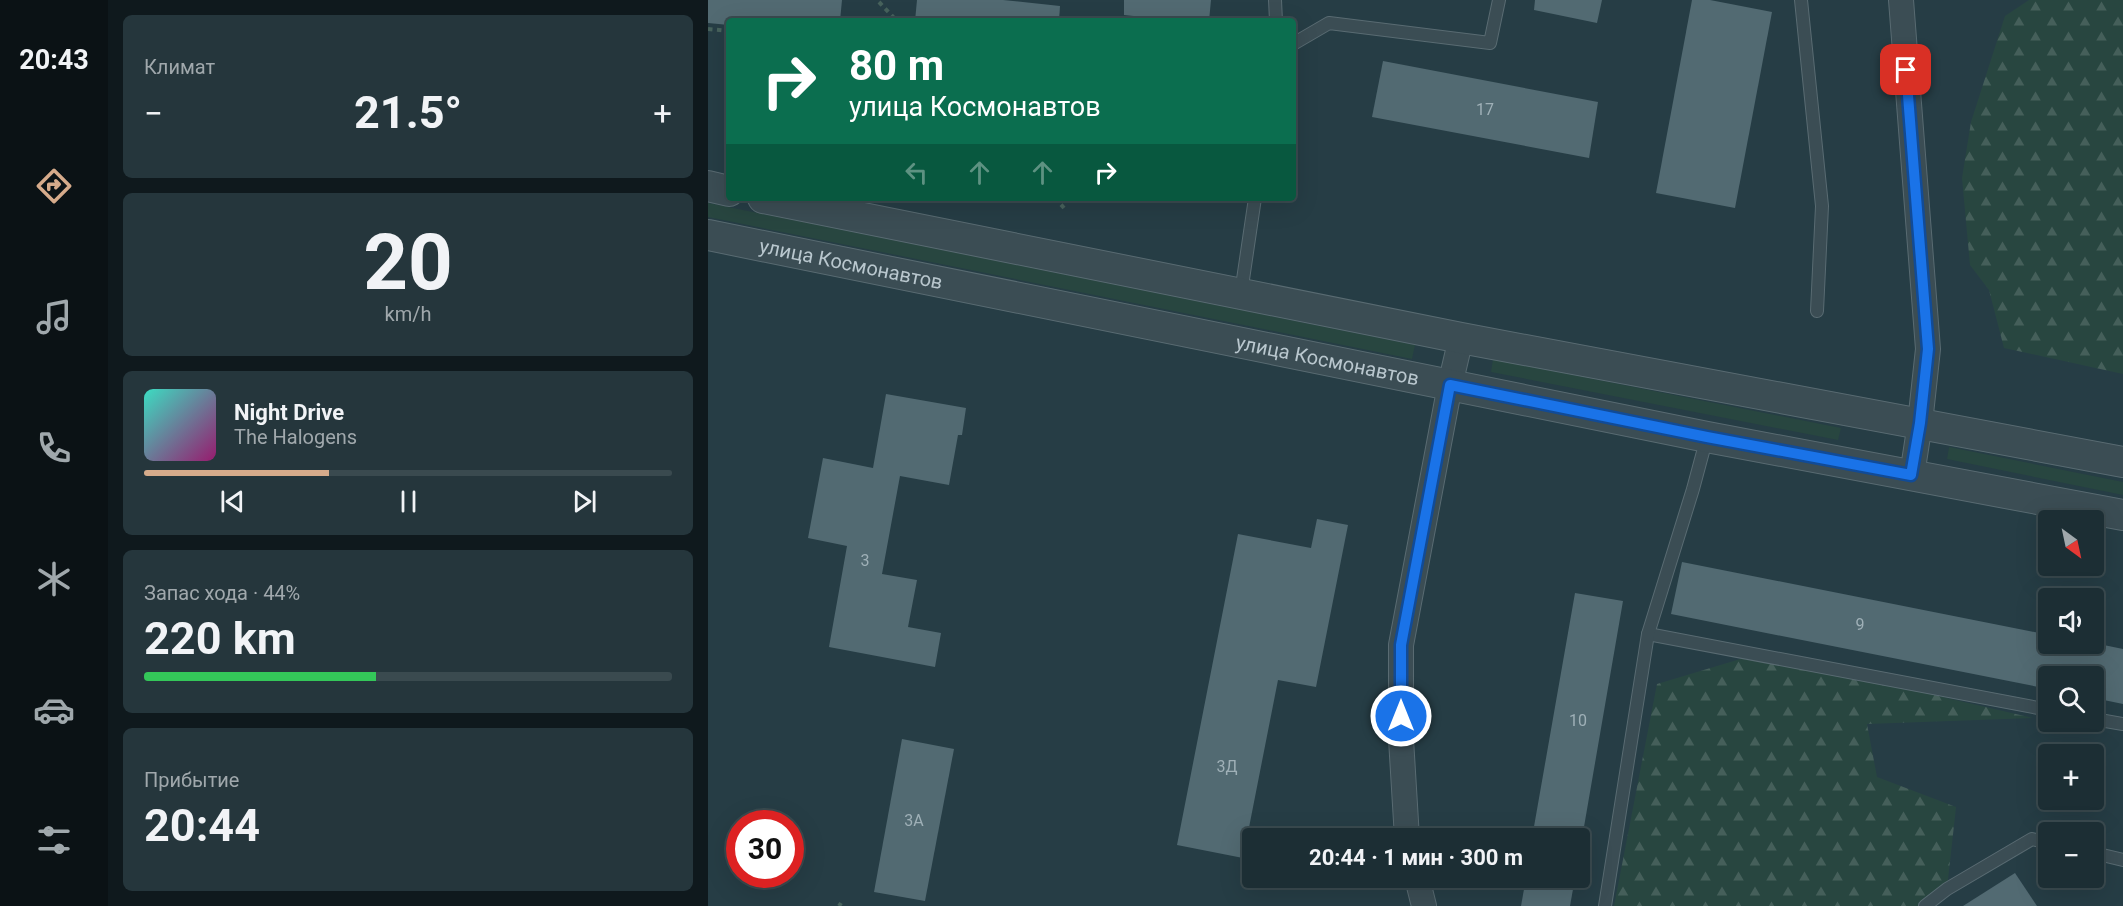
<!DOCTYPE html>
<html lang="ru">
<head>
<meta charset="utf-8">
<style>
	:root { --surface:#1c2e34; --page:#25363c; --text:#f1f3f6; --muted:#a0a8ac; --line:#3a4a4f; --accent:#d6ab8b }
	body { margin:0; font-family:Roboto,sans-serif; background:var(--page); color:var(--text); height:100vh; display:flex; flex-direction:column; font-size:22px; white-space:nowrap }
	* { box-sizing:border-box; margin:0 }
	p { font-size:20px; color:var(--muted) }
	.icon { flex:none; width:33px; height:33px; fill:none; stroke:currentColor; stroke-width:2; stroke-linecap:round; stroke-linejoin:round }
	.map { position:relative; flex:1; overflow:hidden }
	.panel { display:flex; flex-direction:column; gap:15px; padding:15px; background:#0f191d; width:600px }
	.panel>* { flex:none }
	.guide { position:absolute; left:18px; top:18px; width:570px; height:183px; border-radius:6px; box-shadow:0 6px 24px #0002,0 0 0 2px var(--line); background:#0b6e4f; color:#fff; overflow:hidden }
	.needle { width:39px; rotate:147deg }
	.controls { position:absolute; left:1330px; top:510px; display:grid; gap:12px }
	.controls a { display:grid; place-items:center; width:66px; height:66px; border-radius:6px; background:var(--surface); box-shadow:0 6px 24px #0002,0 0 0 2px var(--line); font-size:30px }
	.speed { position:absolute; left:18px; top:810px; display:flex; gap:12px; font-size:30px; font-weight:700; text-align:center }
	.speed>* { display:grid; place-content:center; width:78px; height:78px; border-radius:50%; background:var(--surface); box-shadow:0 6px 24px #0002,0 0 0 2px var(--line); line-height:1 }
	.speed .limit { border:9px solid #d22; background:#fff; color:#111 }
	.pin { position:absolute; display:grid; place-items:center; width:51px; height:51px; color:#fff; margin:-26px; border-radius:12px; box-shadow:0 3px 9px #0006 }
	.me { position:absolute; width:66px; margin:-33px; rotate:0deg; stroke-linejoin:round; filter:drop-shadow(0 0 4px #0008) }
	.turn { display:flex; align-items:center; gap:21px; height:126px; padding:0 24px; font-size:27px }
	.turn .icon { width:78px; height:78px; stroke-width:2.5 }
	.turn b { display:block; font-size:42px; line-height:51px }
	.lanes { display:flex; align-items:center; height:57px; padding:0 24px; background:#0003; justify-content:center; gap:30px; direction:ltr }
	.lanes .off { opacity:.35 }
	.big { font-size:45px; font-weight:700; line-height:1.1 }
	.panel .tile { flex:1; display:flex; flex-direction:column; justify-content:center; gap:9px; min-width:0; padding:0 21px; border-radius:9px; background:var(--page) }
	.panel .dial { align-items:center; gap:0 }
	.dial b { font-size:78px; line-height:1 }
	.song { display:flex; align-items:center; gap:18px }
	.cover { width:72px; height:72px; border-radius:9px; background:linear-gradient(135deg,hsl(170 70% 55%),hsl(320 70% 35%)) }
	.played { height:6px; border-radius:3px; background:linear-gradient(90deg,var(--accent) 35%,var(--line) 35%) }
	.keys { display:flex; justify-content:space-around; direction:ltr }
	.heat { display:flex; justify-content:space-between; align-items:center; font-size:33px; direction:ltr }
	.charge { height:9px; border-radius:4px; background:linear-gradient(90deg,#34c759 44%,var(--line) 0) }
	.trip { position:absolute; left:534px; top:828px; width:348px; height:60px; border-radius:6px; background:var(--surface); box-shadow:0 6px 24px #0002,0 0 0 2px var(--line); font-weight:700; line-height:60px; text-align:center }
	main { display:flex; flex:1; min-height:0 }
	.tab-bar { display:flex; flex-direction:column; width:108px; justify-content:space-around; align-items:center; background:#0b1215; color:var(--muted) }
	.tab-bar .icon { width:42px; height:42px }
	.tab-bar .current { color:var(--accent) }
	.tab-bar b { font-size:27px; color:var(--text) }
	.map>svg:first-child { display:block }
</style>
</head>
<body>
<main>
<nav class="tab-bar">
<b>20:43</b>
<svg class="icon current" aria-label="directions" viewBox="0 0 24 24"><path d="M12 3l9 9-9 9-9-9zM9 14v-3h6M13 9l2 2-2 2"/></svg>
<svg class="icon" aria-label="music" viewBox="0 0 24 24"><path d="M9 18V5l10-2v13"/><circle cx="6" cy="18" r="3"/><circle cx="16" cy="16" r="3"/></svg>
<svg class="icon" aria-label="phone" viewBox="0 0 24 24"><path d="M5 4h4l2 5-3 2q2 4 5 5l2-3 5 2v4C11 20 4 13 5 4z"/></svg>
<svg class="icon" aria-label="climate" viewBox="0 0 24 24"><path d="M12 3v18M4 7l16 10M4 17L20 7"/></svg>
<svg class="icon" aria-label="car" viewBox="0 0 24 24"><path d="M5 17H2v-5l4-1 3-4h7l3 4 3 1v5h-3M9 17h6M6 11h13"/><circle cx="7" cy="17" r="2"/><circle cx="17" cy="17" r="2"/></svg>
<svg class="icon" aria-label="filters" viewBox="0 0 24 24"><path d="M4 7h16M4 17h16"/><circle cx="9" cy="7" r="2"/><circle cx="15" cy="17" r="2"/></svg>
</nav>
<section class="panel">
<div class="tile"><p>Климат</p>
<div class="heat"><a>−</a><b class="big">21.5°</b><a>+</a></div>
</div>
<div class="tile dial"><b>20</b><p>km/h</p></div>
<div class="tile">
<div class="song"><i class="cover"></i><div><b>Night Drive</b><p>The Halogens</p></div></div>
<div class="played"></div>
<div class="keys"><svg class="icon" aria-label="previous" viewBox="0 0 24 24"><path d="M18 5L8 12l10 7zM5 5v14"/></svg><svg class="icon" aria-label="pause" viewBox="0 0 24 24"><path d="M8 5v14M16 5v14"/></svg><svg class="icon" aria-label="next" viewBox="0 0 24 24"><path d="M6 5l10 7-10 7zM19 5v14"/></svg></div>
</div>
<div class="tile"><p>Запас хода · 44%</p><b class="big">220 km</b><div class="charge"></div></div>
<div class="tile"><p>Прибытие</p><b class="big">20:44</b></div>
</section>
<div class="map">
<svg width="1415" height="906" viewBox="0 0 1415 906">
	<defs>
		<pattern id="forest-firs" width="22" height="20" patternUnits="userSpaceOnUse" patternTransform="scale(1.5)"><rect width="22" height="20" fill="#284640"/><path d="M5 1l3.5 6h-7zM16 11l3.5 6h-7z" fill="#455f5a"/></pattern>
	</defs>
	<rect width="100%" height="100%" fill="#263d45"/>
	<!-- green -->
	<g fill="#284640">
		<polygon points="0,203 707,345 704,359 0,217"/>
		<polygon points="785,359 1133,428 1130,440 783,372"/>
		<polygon points="1241,447 1415,482 1415,495 1239,459"/>
	</g>
	<!-- forest -->
	<g fill="url(#forest-firs)">
		<polygon points="1321,0 1415,0 1415,374 1296,348 1281,290 1262,265 1254,178 1263,122 1297,16"/>
		<polygon points="1049,654 1325,718 1159,724 1169,777 1248,807 1239,889 1212,906 906,906 949,684"/>
	</g>
	<!-- building -->
	<g fill="#526a72">
		<polygon points="0,0 134,0 132,21 21,21 21,25 0,23"/>
		<polygon points="209,0 295,0 352,6 351,21 207,21"/>
		<polygon points="416,0 503,0 501,21 473,21 416,15"/>
		<polygon points="827,0 894,0 889,23 826,10"/>
		<polygon points="984,0 1002,0 1064,12 1027,208 948,193"/>
		<polygon points="675,61 890,102 881,158 664,117"/>
		<polygon points="178,394 258,408 254,435 250,435 241,485 192,476 174,574 209,580 200,627 233,633 227,667 121,647 139,546 100,538 115,458 165,468"/>
		<polygon points="609,519 640,525 608,687 570,680 535,858 469,845 530,534 603,548"/>
		<polygon points="974,562 1341,635 1341,644 1386,643 1415,649 1415,704 1386,698 1386,676 1341,676 1341,689 963,614"/>
		<polygon points="867,593 915,601 872,850 872,838 824,838"/>
		<polygon points="194,739 246,749 217,901 166,892"/>
		<polygon points="1307,873 1329,906 1255,906"/>
		<polygon points="818,878 867,878 862,906 813,906"/>
	</g>
	<g fill="none" stroke-linecap="round" stroke-linejoin="round">
		<defs>
			<g id="service">
				<polyline points="567,0 568,21"/>
				<polyline points="1093,0 1114,206 1109,311"/>
				<polyline points="585,44 621,23 782,43 791,0"/>
				<polyline points="533,293 547,198"/>
				<polyline points="940,634 1341,710"/>
				<polyline points="1386,719 1415,724"/>
				<polyline points="1386,853 1415,860"/>
				<polyline points="897,906 940,634 985,489 999,437"/>
				<polyline points="1217,906 1239,889 1324,839 1341,843"/>
			</g>
			<g id="minor">
				<polyline points="1193,0 1220,349 1212,423 1204,475"/>
				<polyline points="699,838 693,739 693,645 742,385 753,338"/>
				<polyline points="709,878 716,906"/>
			</g>
			<g id="tertiary">
				<polyline points="0,186 21,191"/>
				<polyline points="55,198 753,338 1415,462"/>
				<path id="s1" d="M0 235 999 437 1415 515"/>
			</g>
		</defs>
		<!-- service casing -->
		<use href="#service" stroke="#596b72" stroke-width="14"/>
		<!-- minor casing -->
		<use href="#minor" stroke="#596b72" stroke-width="26"/>
		<!-- tertiary casing -->
		<use href="#tertiary" stroke="#596b72" stroke-width="32"/>
		<!-- path -->
		<g stroke="#47625c" stroke-width="4" stroke-dasharray="4.5 4.5" stroke-linecap="butt">
			<polyline points="171,2 189,21"/>
			<polyline points="0,29 21,31"/>
			<polyline points="347,198 356,208"/>
			<polyline points="131,906 133,903"/>
		</g>
		<!-- service -->
		<use href="#service" stroke="#3b4d54" stroke-width="12"/>
		<!-- minor -->
		<use href="#minor" stroke="#3b4d54" stroke-width="24"/>
		<!-- tertiary -->
		<use href="#tertiary" stroke="#3b4d54" stroke-width="30"/>
	</g>
	<g fill="none" stroke-linecap="round" stroke-linejoin="round">
		<defs>
			<polyline id="route" points="693,716 693,645 742,385 999,437 1203,475 1212,423 1220,349 1198,70"/>
		</defs>
		<!-- route casing -->
		<use href="#route" stroke="#114b97" stroke-width="15"/>
		<!-- route -->
		<use href="#route" stroke="#1a73e8" stroke-width="10"/>
	</g>
	<g text-anchor="middle" dominant-baseline="central" stroke-width="6" stroke-linejoin="round" paint-order="stroke">
		<!-- number labels -->
		<g font-size="16" fill="#9fb0b7">
			<text x="777" y="109">17</text>
			<text x="157" y="560">3</text>
			<text x="1152" y="624">9</text>
			<text x="870" y="720">10</text>
			<text x="519" y="766">3Д</text>
			<text x="206" y="820">3А</text>
		</g>
		<!-- street labels -->
		<g font-size="20" fill="#b9c7ce" stroke="#1f333a">
			<text stroke="none"><textPath href="#s1" startOffset="146">улица Космонавтов</textPath></text>
			<text stroke="none"><textPath href="#s1" startOffset="632">улица Космонавтов</textPath></text>
		</g>
	</g>
</svg>
<div class="controls">
<a><svg class="needle" viewBox="-14 -14 28 28"><path d="M0-13l5 13h-10z" fill="#e53935"/><path d="M0 13l5-13h-10z" fill="#a0a8ac"/></svg></a>
<a><svg class="icon" aria-label="sound" viewBox="0 0 24 24"><path d="M4 9h4l5-4v14l-5-4H4zM17 9q2 3 0 6"/></svg></a>
<a><svg class="icon" aria-label="search" viewBox="0 0 24 24"><circle cx="10" cy="10" r="6"/><path d="M15 15l6 6"/></svg></a>
<a>+</a>
<a>−</a>
</div>
<div class="speed"><div class="limit">30</div></div>
<div class="pin" style="left:1198px;top:70px;background:#d93025"><svg class="icon" aria-label="arrive" viewBox="0 0 24 24"><path d="M6 21V4h12l-3 4 3 4H6"/></svg></div>
<svg class="me" style="left:693px;top:716px" viewBox="-20 -20 40 40"><circle r="17" fill="#1a73e8" stroke="#fff" stroke-width="3"/><path d="M0-11L8 9 0 5-8 9z" fill="#fff"/></svg>
<div class="trip">20:44 · 1 мин · 300 m</div>
<div class="guide">
<div class="turn"><svg class="icon" aria-label="right" viewBox="0 0 24 24"><path d="M7 20v-9h11M14 6l5 5-5 5"/></svg><div><b>80 m</b>улица Космонавтов</div></div>
<div class="lanes"><svg class="icon off" aria-label="left" viewBox="0 0 24 24"><path d="M17 20v-9H6M10 6l-5 5 5 5"/></svg><svg class="icon off" aria-label="ahead" viewBox="0 0 24 24"><path d="M12 20V5M6 11l6-6 6 6"/></svg><svg class="icon off" aria-label="ahead" viewBox="0 0 24 24"><path d="M12 20V5M6 11l6-6 6 6"/></svg><svg class="icon" aria-label="right" viewBox="0 0 24 24"><path d="M7 20v-9h11M14 6l5 5-5 5"/></svg></div>
</div>
</div>
</main>
</body>
</html>
